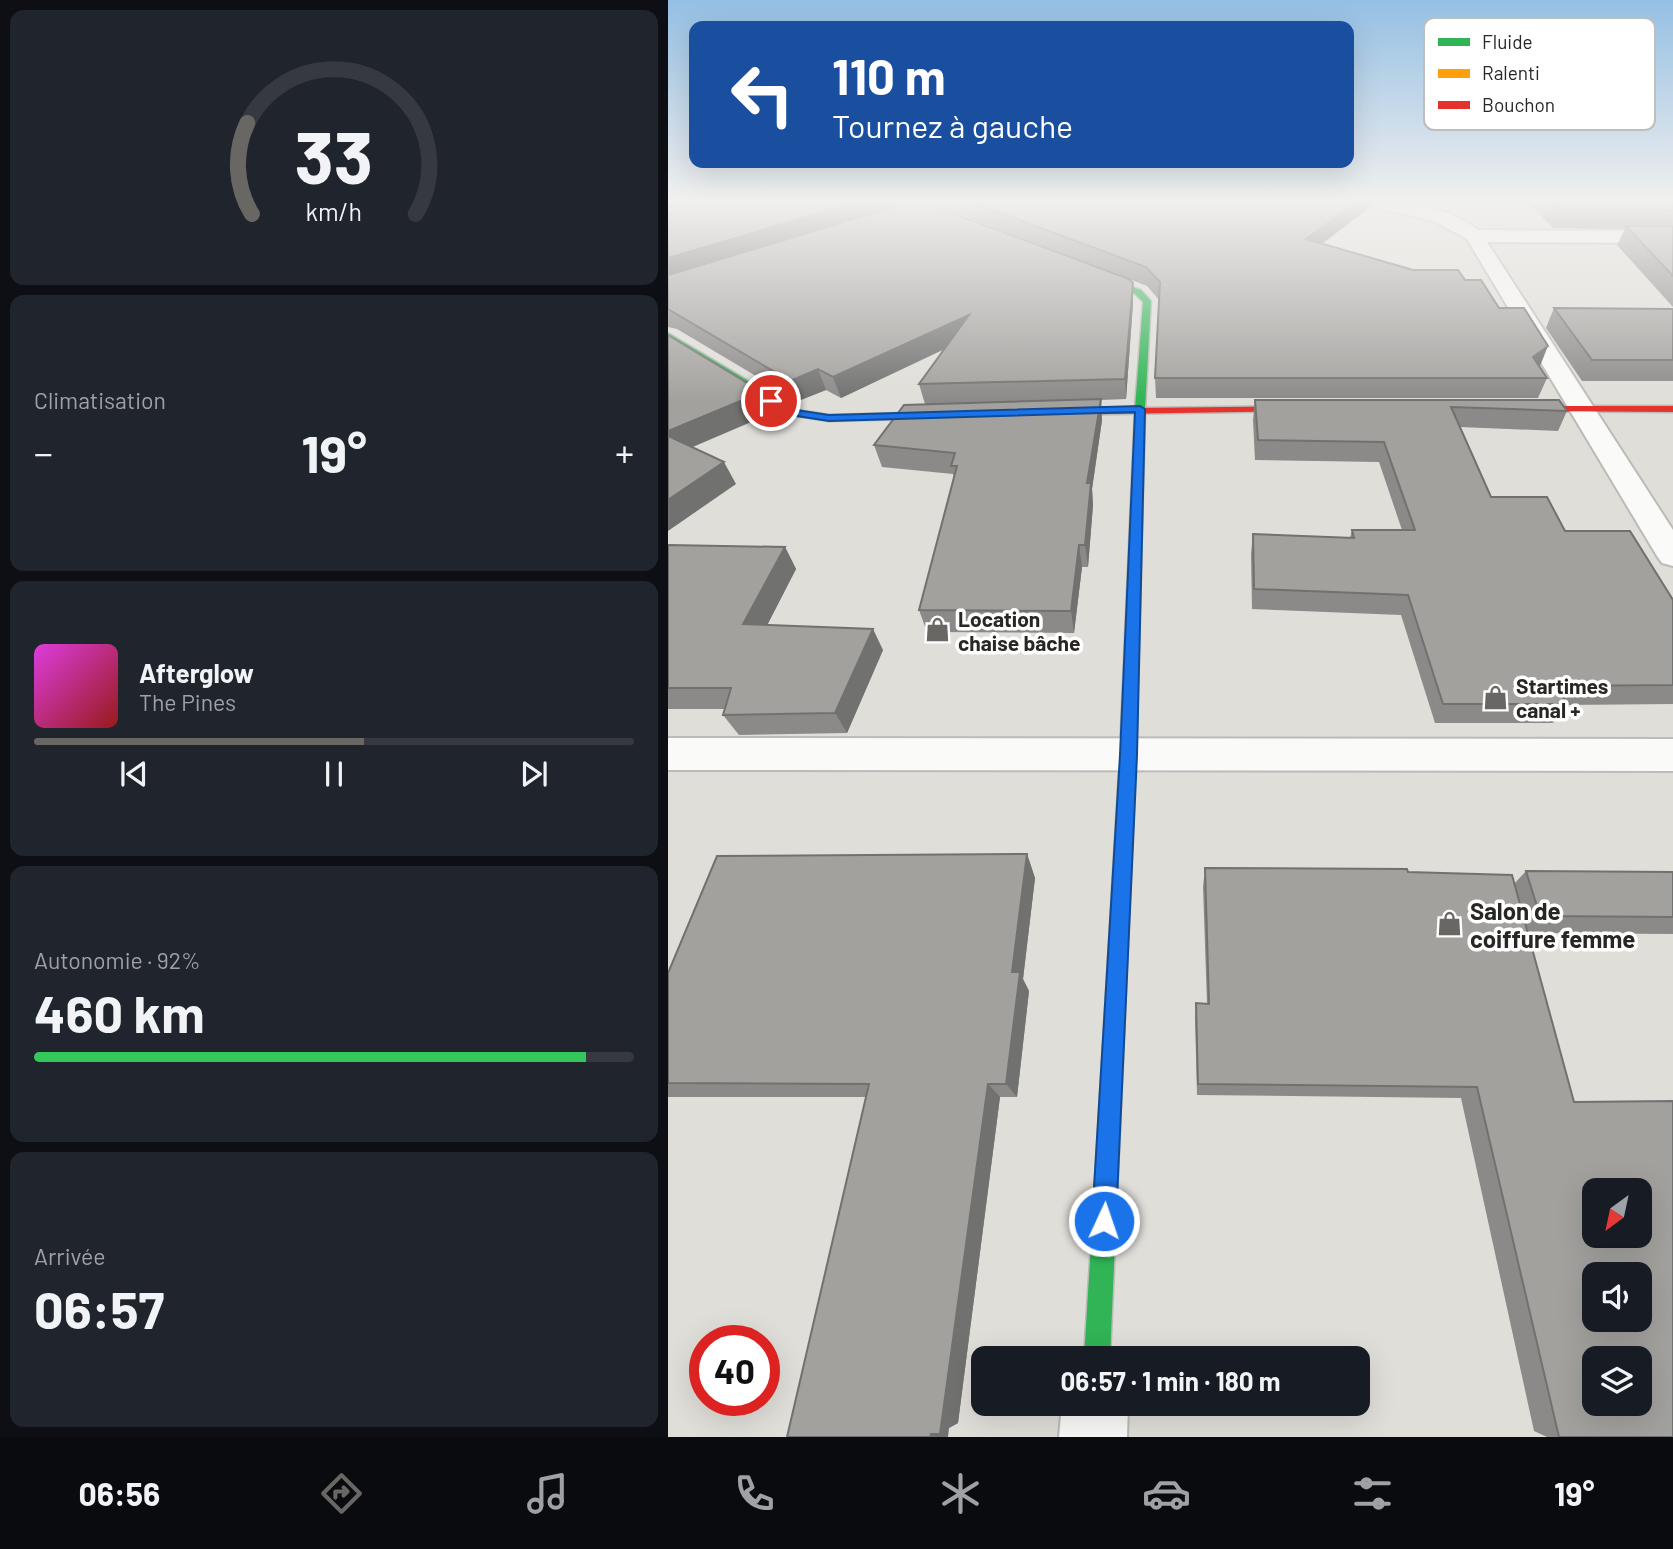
<!DOCTYPE html>
<html lang="fr">
<head>
<meta charset="utf-8">
<style>
	:root { --surface:#171b24; --page:#20242c; --text:#f1f3f6; --muted:#9ea1a6; --line:#363941; --accent:#686763 }
	body { margin:0; font-family:Barlow,sans-serif; background:var(--page); color:var(--text); height:100vh; display:flex; flex-direction:column; font-size:26px; white-space:nowrap }
	* { box-sizing:border-box; margin:0 }
	p { font-size:23px; color:var(--muted) }
	.icon { flex:none; width:38px; height:38px; fill:none; stroke:currentColor; stroke-width:2; stroke-linecap:round; stroke-linejoin:round }
	.map { position:relative; flex:1; overflow:hidden }
	.drawer { display:flex; flex-direction:column; gap:10px; padding:10px; background:#0d0f14; width:668px }
	.drawer>* { flex:none }
	.hud { position:absolute; left:21px; top:21px; width:665px; height:147px; border-radius:14px; box-shadow:0 7px 28px #0002; background:#1a4fa0; color:#fff; overflow:hidden }
	.needle { width:46px; rotate:213deg }
	.controls { position:absolute; left:914px; top:1178px; display:grid; gap:14px }
	.controls a { display:grid; place-items:center; width:70px; height:70px; border-radius:14px; background:var(--surface); box-shadow:0 7px 28px #0002; font-size:35px }
	.speed { position:absolute; left:21px; top:1325px; display:flex; gap:14px; font-size:35px; font-weight:700; text-align:center }
	.speed>* { display:grid; place-content:center; width:91px; height:91px; border-radius:50%; background:var(--surface); box-shadow:0 7px 28px #0002; line-height:1 }
	.speed .limit { border:10px solid #d22; background:#fff; color:#111 }
	.pin { position:absolute; display:grid; place-items:center; width:60px; height:60px; color:#fff; margin:-30px; border:4px solid #fff; border-radius:50%; box-shadow:0 2px 7px #0007 }
	.me { position:absolute; width:77px; margin:-38px; rotate:3deg; stroke-linejoin:round; filter:drop-shadow(0 0 5px #0008) }
	.turn { display:flex; align-items:center; gap:24px; height:147px; padding:0 28px; font-size:32px }
	.turn .icon { width:91px; height:91px; stroke-width:2.5 }
	.turn b { display:block; font-size:49px; line-height:60px }
	.big { font-size:52px; font-weight:700; line-height:1.1 }
	.drawer .widget { flex:1; display:flex; flex-direction:column; justify-content:center; gap:10px; min-width:0; padding:0 24px; border-radius:14px; background:var(--page) }
	.drawer .dial { align-items:center; gap:0 }
	.dial svg { height:182px; overflow:visible; fill:none; stroke:var(--line); stroke-width:7; stroke-linecap:round; text-anchor:middle }
	.dial text { fill:var(--text); stroke:none }
	.song { display:flex; align-items:center; gap:21px }
	.cover { width:84px; height:84px; border-radius:10px; background:linear-gradient(135deg,hsl(300 70% 55%),hsl(0 70% 35%)) }
	.played { height:7px; border-radius:4px; background:linear-gradient(90deg,var(--accent) 55%,var(--line) 55%) }
	.keys { display:flex; justify-content:space-around; direction:ltr }
	.heat { display:flex; justify-content:space-between; align-items:center; font-size:38px; direction:ltr }
	.charge { height:10px; border-radius:5px; background:linear-gradient(90deg,#34c759 92%,var(--line) 0) }
	.trip { position:absolute; left:303px; top:1346px; width:399px; height:70px; border-radius:14px; background:var(--surface); box-shadow:0 7px 28px #0002; font-weight:700; line-height:70px; text-align:center }
	.tab-bar { display:flex; height:112px; justify-content:space-around; align-items:center; background:#090b0e; color:var(--muted) }
	.tab-bar .icon { width:49px; height:49px }
	.tab-bar .active { color:var(--accent) }
	.tab-bar b { font-size:32px; color:var(--text) }
	main { display:flex; flex:1; min-height:0 }
	.map>svg:first-child { display:block }
</style>
</head>
<body>
<main>
<section class="drawer">
<div class="widget dial"><svg viewBox="0 0 100 80">
<path d="M14 69A42 42 0 1 1 86 69"/>
<path d="M14 69A42 42 0 0 1 12 29" stroke="#686763"/>
<text x="50" y="56" font-size="32" font-weight="700">33</text>
<text x="50" y="72" font-size="11">km/h</text>
</svg></div>
<div class="widget"><p>Climatisation</p>
<div class="heat"><a>−</a><b class="big">19°</b><a>+</a></div>
</div>
<div class="widget">
<div class="song"><i class="cover"></i><div><b>Afterglow</b><p>The Pines</p></div></div>
<div class="played"></div>
<div class="keys"><svg class="icon" aria-label="previous" viewBox="0 0 24 24"><path d="M18 5L8 12l10 7zM5 5v14"/></svg><svg class="icon" aria-label="pause" viewBox="0 0 24 24"><path d="M8 5v14M16 5v14"/></svg><svg class="icon" aria-label="next" viewBox="0 0 24 24"><path d="M6 5l10 7-10 7zM19 5v14"/></svg></div>
</div>
<div class="widget"><p>Autonomie · 92%</p><b class="big">460 km</b><div class="charge"></div></div>
<div class="widget"><p>Arrivée</p><b class="big">06:57</b></div>
</section>
<div class="map">
<svg width="1005" height="1437" viewBox="0 0 1005 1437">
	<rect width="100%" height="100%" fill="#dfded9"/>
	<g fill="none" stroke-linecap="round" stroke-linejoin="round">
		<defs>
			<g id="street">
				<path d="M696 201C735 201 778 205 810 230L1005 231V243L819 242 1005 530V566L994 563 989 556 799 239 766 221 698 205Z"/>
				<polygon points="0,738 1005,739 1005,771 0,770"/>
				<polygon points="394,1404 460,1404 459,1437 391,1437"/>
			</g>
			<g id="fast">
				<polygon points="417,269 473,290 483,301 477,409 468,754 466,759 454,759 452,754 467,409 475,302 467,294 414,273 413,271"/>
				<polygon points="0,333 129,410 161,415 278,412 283,415 278,418 161,421 122,415 0,340"/>
				<polygon points="440,1137 448,1140 451,1148 442,1358 416,1358 429,1148 432,1140"/>
			</g>
			<g id="slow">
				<polygon points="231,201 241,201 293,222 286,224"/>
				<polygon points="460,747 466,749 468,754 451,1148 448,1156 440,1159 432,1156 429,1148 452,754 454,749"/>
			</g>
			<g id="jam">
				<polygon points="638,406 642,407 642,411 380,415 375,412 380,409"/>
				<polygon points="846,406 1005,406 1005,412 842,411 842,407"/>
			</g>
		</defs>
		<!-- street casing -->
		<use href="#street" stroke="#bcbbb7" stroke-width="4"/>
		<!-- fast casing -->
		<use href="#fast" stroke="#bcbbb7" stroke-width="3"/>
		<!-- slow casing -->
		<use href="#slow" stroke="#bcbbb7" stroke-width="3"/>
		<!-- jam casing -->
		<use href="#jam" stroke="#bcbbb7" stroke-width="3"/>
		<!-- street -->
		<use href="#street" fill="#fafaf9" fill-rule="evenodd"/>
		<!-- fast -->
		<use href="#fast" fill="#30b455" fill-rule="evenodd"/>
		<!-- slow -->
		<use href="#slow" fill="#ff9f0a" fill-rule="evenodd"/>
		<!-- jam -->
		<use href="#jam" fill="#e5322d" fill-rule="evenodd"/>
	</g>
	<!-- wall -->
	<g fill="#8b8a88">
		<polygon points="0,201 228,201 229,206 435,269 257,201 703,201 701,208 654,244 745,270 797,280 831,308 872,366 879,378 870,398 488,398 487,378 491,300 479,286 461,279 465,303 458,399 433,400 434,420 424,489 425,505 420,567 414,567 406,633 259,632 251,610 286,478 285,474 214,467 206,445 257,404 251,384 277,349 173,398 158,390 130,401 9,329 0,327"/>
		<polygon points="858,201 1005,201 1005,307 949,245 957,229 885,228"/>
		<polygon points="886,308 1005,309 1005,381 914,381 878,328"/>
		<polygon points="587,400 899,411 890,431 792,427 823,497 897,531 1005,600 1005,704 897,705 885,723 767,723 733,615 584,609 583,554 585,534 682,538 684,530 734,530 711,462 587,460 585,420"/>
		<polygon points="0,545 117,547 128,569 99,625 215,650 179,733 71,735 55,715 57,709 0,709"/>
		<polygon points="359,854 367,878 355,979 361,991 349,1097 332,1097 290,1423 281,1428 198,1097 0,1097 0,973"/>
		<polygon points="537,868 740,872 846,884 858,871 1005,872 1005,934 860,933 906,1102 1005,1437 879,1437 866,1431 793,1098 529,1095 527,1018 528,1003 539,1004 535,887"/>
	</g>
	<!-- shaded-wall -->
	<g fill="#71716f">
		<polygon points="192,201 228,201 230,209 0,279 0,258"/>
		<polygon points="690,201 703,201 701,208 635,257 638,239"/>
		<polygon points="465,283 465,303 458,399 457,379"/>
		<polygon points="301,315 305,335 173,398 165,377"/>
		<polygon points="880,346 872,366 857,377 865,357"/>
		<polygon points="150,369 158,390 130,401 122,381"/>
		<polygon points="94,392 104,413 6,455 0,445 0,431"/>
		<polygon points="433,399 434,420 424,489 425,505 420,567 417,545 419,483"/>
		<polygon points="56,462 68,484 0,531 0,500"/>
		<polygon points="411,545 414,567 406,633 403,611"/>
		<polygon points="117,547 128,569 89,645 75,624"/>
		<polygon points="205,629 215,650 179,733 167,713"/>
		<polygon points="359,854 367,878 355,979 361,991 349,1097 338,1084 344,972"/>
		<polygon points="320,1084 332,1097 290,1423 281,1428 280,1437 262,1437"/>
	</g>
	<!-- building -->
	<g fill="#a2a19e" stroke="#71716f" stroke-width="2" fill-rule="evenodd">
		<polygon points="0,201 192,201 0,258"/>
		<polygon points="246,201 252,201 461,279 465,283 457,379 251,384 301,315 165,377 150,369 122,381 0,309 0,275"/>
		<polygon points="300,201 690,201 638,239 745,270 790,270 797,280 813,280 831,308 856,308 880,346 865,357 879,378 487,378 492,282 478,267"/>
		<polygon points="883,201 1005,201 1005,210 891,209"/>
		<polygon points="958,226 1005,226 1005,276"/>
		<polygon points="886,308 1005,309 1005,360 924,360"/>
		<polygon points="0,335 94,392 0,431"/>
		<polygon points="433,399 419,483 423,483 417,545 411,545 403,611 251,610 289,466 283,466 287,453 206,445 236,405"/>
		<polygon points="587,400 891,400 899,411 783,407 823,497 879,497 897,531 962,531 1005,600 1005,685 890,686 898,704 775,704 740,595 586,589 585,534 686,538 684,530 747,530 716,442 590,440"/>
		<polygon points="0,436 56,462 0,500"/>
		<polygon points="0,545 117,547 75,624 205,629 167,713 55,715 63,688 0,688"/>
		<polygon points="359,854 344,972 352,972 338,1084 320,1084 272,1434 263,1434 262,1437 119,1437 201,1084 0,1083 0,973 49,856"/>
		<path d="M537 868 739 869 740 872 844 875 906 1102 1005 1101V1437H891L809 1087 530 1084 528 1003 541 1004ZM926 1190H971V1236H926ZM926 1274H971V1320H926ZM926 1358H971V1404H926Z"/>
		<polygon points="858,871 1005,872 1005,917 872,916"/>
	</g>
	<!-- sky -->
	<linearGradient id="sky" x2="0" y2="1"><stop stop-color="#94bfe4"/><stop offset="0.5" stop-color="#f1f0ee"/><stop offset="1" stop-color="#f1f0ee" stop-opacity="0"/></linearGradient>
	<rect width="1005" height="402" fill="url(#sky)"/>
	<!-- route -->
	<polygon fill="#1a73e8" stroke="#114b97" stroke-width="2" points="103,398 128,410 161,415 472,406 477,409 469,755 448,1221 445,1229 436,1233 427,1229 424,1221 452,755 467,412 161,421 122,415 99,403 99,399"/>
	<!-- icons -->
	<defs>
		<symbol id="shop-bare" viewBox="-9 -9 18 18"><path d="M-5-2.5h2.3a2.7 3.5 0 0 1 5.4 0H5L5.5 6h-11ZM-1.5-2.5h3a1.5 2.3 0 0 0-3 0Z" fill="#686763" stroke="#fff" stroke-width="2.5" paint-order="stroke"/></symbol>
	</defs>
	<g fill-rule="evenodd">
		<use href="#shop-bare" x="252" y="612" width="35" height="35"/>
		<use href="#shop-bare" x="810" y="680" width="35" height="35"/>
		<use href="#shop-bare" x="764" y="906" width="35" height="35"/>
	</g>
	<g text-anchor="middle" dominant-baseline="central" stroke-width="7" stroke-linejoin="round" paint-order="stroke">
		<!-- poi labels -->
		<g font-size="21" font-weight="bold" fill="#282724" stroke="#fff" text-anchor="start">
			<text x="290" y="618">Location<tspan x="290" dy="24">chaise bâche</tspan></text>
			<text x="848" y="685">Startimes<tspan x="848" dy="24">canal +</tspan></text>
		</g>
		<!-- near-poi labels -->
		<g font-size="24" font-weight="bold" fill="#282724" stroke="#fff" text-anchor="start">
			<text x="802" y="910">Salon de<tspan x="802" dy="28">coiffure femme</tspan></text>
		</g>
	</g>
	<!-- legend -->
	<rect x="756" y="18" width="231" height="112" rx="10" fill="#fff" stroke="#bebebd" stroke-width="2"/>
	<rect x="770" y="38" width="32" height="8" fill="#30b455"/>
	<rect x="770" y="69" width="32" height="9" fill="#ff9f0a"/>
	<rect x="770" y="101" width="32" height="8" fill="#e5322d"/>
	<g font-size="19" fill="#282724">
		<text x="814" y="49">Fluide</text>
		<text x="814" y="80">Ralenti</text>
		<text x="814" y="112">Bouchon</text>
	</g>
</svg>
<div class="controls">
<a><svg class="needle" viewBox="-14 -14 28 28"><path d="M0-13l5 13h-10z" fill="#e53935"/><path d="M0 13l5-13h-10z" fill="#9ea1a6"/></svg></a>
<a><svg class="icon" aria-label="sound" viewBox="0 0 24 24"><path d="M4 9h4l5-4v14l-5-4H4zM17 9q2 3 0 6"/></svg></a>
<a><svg class="icon" aria-label="layers" viewBox="0 0 24 24"><path d="M12 4l9 5-9 5-9-5zM3 14l9 5 9-5"/></svg></a>
</div>
<div class="speed"><div class="limit">40</div></div>
<div class="pin" style="left:103px;top:401px;background:#d93025"><svg class="icon" aria-label="arrive" viewBox="0 0 24 24"><path d="M6 21V4h12l-3 4 3 4H6"/></svg></div>
<svg class="me" style="left:436px;top:1221px" viewBox="-20 -20 40 40"><circle r="17" fill="#1a73e8" stroke="#fff" stroke-width="3"/><path d="M0-11L8 9 0 5-8 9z" fill="#fff"/></svg>
<div class="trip">06:57 · 1 min · 180 m</div>
<div class="hud">
<div class="turn"><svg class="icon" aria-label="left" viewBox="0 0 24 24"><path d="M17 20v-9H6M10 6l-5 5 5 5"/></svg><div><b>110 m</b>Tournez à gauche</div></div>
</div>
</div>
</main>
<nav class="tab-bar">
<b>06:56</b>
<svg class="icon active" aria-label="directions" viewBox="0 0 24 24"><path d="M12 3l9 9-9 9-9-9zM9 14v-3h6M13 9l2 2-2 2"/></svg>
<svg class="icon" aria-label="music" viewBox="0 0 24 24"><path d="M9 18V5l10-2v13"/><circle cx="6" cy="18" r="3"/><circle cx="16" cy="16" r="3"/></svg>
<svg class="icon" aria-label="phone" viewBox="0 0 24 24"><path d="M5 4h4l2 5-3 2q2 4 5 5l2-3 5 2v4C11 20 4 13 5 4z"/></svg>
<svg class="icon" aria-label="climate" viewBox="0 0 24 24"><path d="M12 3v18M4 7l16 10M4 17L20 7"/></svg>
<svg class="icon" aria-label="car" viewBox="0 0 24 24"><path d="M5 17H2v-5l4-1 3-4h7l3 4 3 1v5h-3M9 17h6M6 11h13"/><circle cx="7" cy="17" r="2"/><circle cx="17" cy="17" r="2"/></svg>
<svg class="icon" aria-label="filters" viewBox="0 0 24 24"><path d="M4 7h16M4 17h16"/><circle cx="9" cy="7" r="2"/><circle cx="15" cy="17" r="2"/></svg>
<b>19°</b>
</nav>
</body>
</html>
